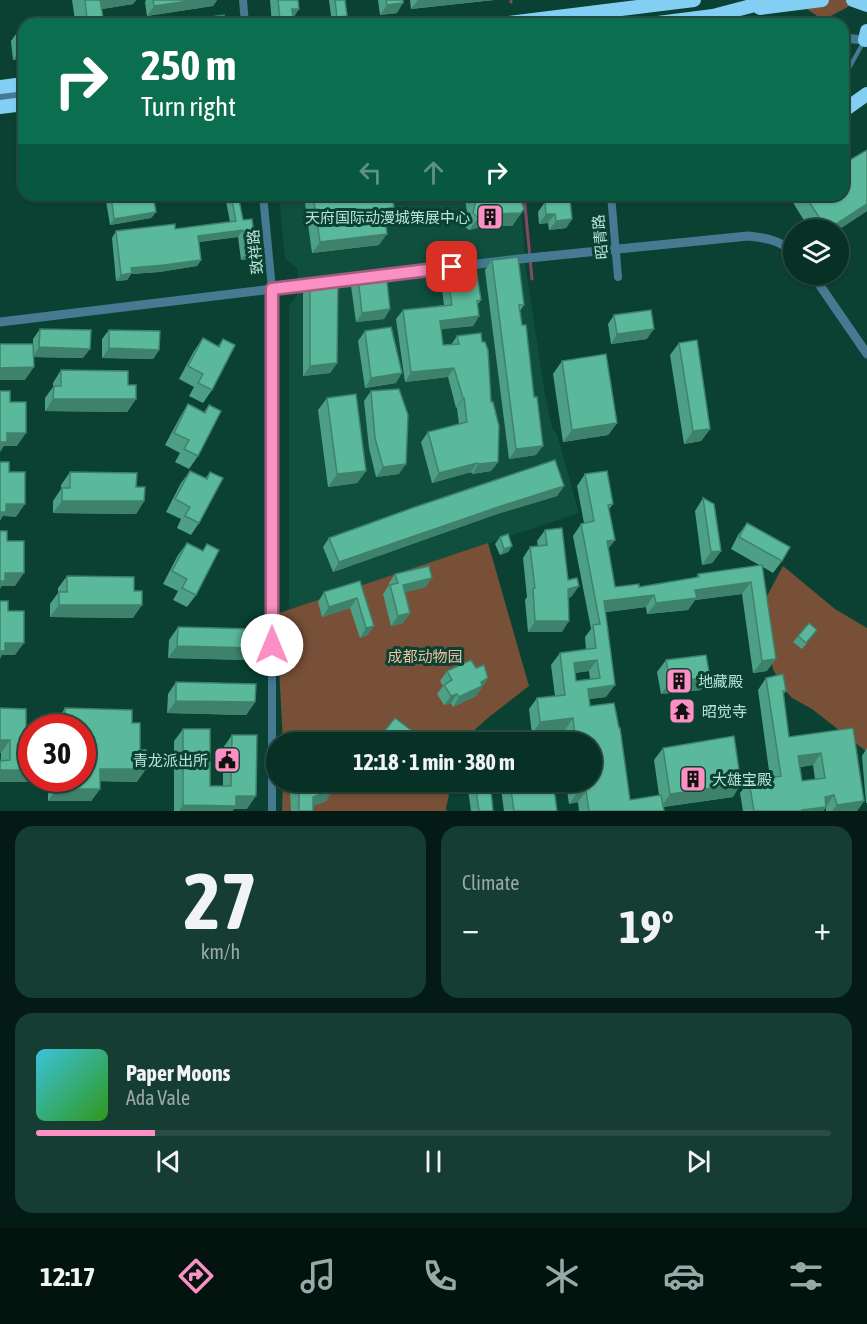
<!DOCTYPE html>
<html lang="en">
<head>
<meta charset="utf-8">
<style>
	:root { --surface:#083126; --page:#163d32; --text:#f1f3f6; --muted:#98a9a7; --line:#294c43; --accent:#fc8fc3 }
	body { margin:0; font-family:"Asap Condensed","Noto Sans SC",sans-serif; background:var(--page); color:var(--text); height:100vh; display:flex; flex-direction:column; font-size:22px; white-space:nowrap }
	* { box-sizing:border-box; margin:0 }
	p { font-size:20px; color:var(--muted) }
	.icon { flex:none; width:33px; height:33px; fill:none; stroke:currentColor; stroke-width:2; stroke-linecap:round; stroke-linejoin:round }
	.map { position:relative; height:811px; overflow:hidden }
	.details { display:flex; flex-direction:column; gap:15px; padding:15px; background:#041b15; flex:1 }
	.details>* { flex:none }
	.banner { position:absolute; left:18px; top:18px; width:831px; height:183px; border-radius:18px; box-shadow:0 2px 4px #0004,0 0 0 2px var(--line); background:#0b6e4f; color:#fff; overflow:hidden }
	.controls { position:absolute; left:783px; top:219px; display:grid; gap:12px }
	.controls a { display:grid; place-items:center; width:66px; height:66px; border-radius:50%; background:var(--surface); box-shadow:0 2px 4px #0004,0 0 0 2px var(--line); font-size:30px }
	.speed { position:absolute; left:18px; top:714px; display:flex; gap:12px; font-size:30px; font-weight:700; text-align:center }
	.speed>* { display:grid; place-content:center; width:78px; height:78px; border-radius:50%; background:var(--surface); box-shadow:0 2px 4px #0004,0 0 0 2px var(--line); line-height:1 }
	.speed .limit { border:9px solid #d22; background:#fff; color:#111 }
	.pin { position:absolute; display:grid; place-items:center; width:51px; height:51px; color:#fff; margin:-26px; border-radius:12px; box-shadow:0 3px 9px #0006 }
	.me { position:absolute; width:66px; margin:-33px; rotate:0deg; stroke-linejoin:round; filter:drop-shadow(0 0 4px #0008) }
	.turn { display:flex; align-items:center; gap:21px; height:126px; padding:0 24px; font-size:27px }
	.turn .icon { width:78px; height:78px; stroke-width:2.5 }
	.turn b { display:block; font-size:42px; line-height:51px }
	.lanes { display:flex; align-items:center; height:57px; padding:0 24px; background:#0003; justify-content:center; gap:30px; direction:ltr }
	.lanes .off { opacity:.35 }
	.big { font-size:45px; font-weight:700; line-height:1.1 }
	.details .card { flex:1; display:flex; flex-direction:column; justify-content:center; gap:9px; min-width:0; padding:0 21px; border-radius:18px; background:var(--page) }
	.details .dial { align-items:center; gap:0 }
	.dial b { font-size:78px; line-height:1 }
	.song { display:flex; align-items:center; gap:18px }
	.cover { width:72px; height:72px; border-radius:9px; background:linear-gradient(135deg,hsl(190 70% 55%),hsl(110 70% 35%)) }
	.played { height:6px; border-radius:3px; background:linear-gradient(90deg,var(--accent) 15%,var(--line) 15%) }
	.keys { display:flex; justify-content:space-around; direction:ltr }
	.heat { display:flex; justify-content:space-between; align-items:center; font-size:33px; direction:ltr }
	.details .tiles { flex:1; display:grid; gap:15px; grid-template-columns:1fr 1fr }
	.card:last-child { grid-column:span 2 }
	.trip { position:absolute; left:266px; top:732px; width:336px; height:60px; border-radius:30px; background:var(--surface); box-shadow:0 2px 4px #0004,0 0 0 2px var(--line); font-weight:700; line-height:60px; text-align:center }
	.tab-bar { display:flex; height:96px; justify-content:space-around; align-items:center; background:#03140f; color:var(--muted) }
	.tab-bar .icon { width:42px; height:42px }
	.tab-bar .selected { color:var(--accent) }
	.tab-bar b { font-size:27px; color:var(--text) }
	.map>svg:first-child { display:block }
</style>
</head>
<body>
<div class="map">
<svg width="867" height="811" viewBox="0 0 867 811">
	<rect width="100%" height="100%" fill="#0a4132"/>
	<!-- built -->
	<polygon fill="#104e3e" points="279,195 520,195 526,269 544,388 552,428 557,434 579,513 289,610 289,306 300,290 297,268 285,259"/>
	<!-- green -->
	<g fill="#784f37">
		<polygon points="794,0 861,0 823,20"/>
		<polygon points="488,543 529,686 489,717 461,742 283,742 276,614"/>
		<polygon points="783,566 835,609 867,628 867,752 812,709 792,698 783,688 773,669 759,611"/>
		<polygon points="283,782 452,782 446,808 447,811 282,811"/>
	</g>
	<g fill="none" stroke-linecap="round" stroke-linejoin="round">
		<!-- stream -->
		<g stroke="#844764" stroke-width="3">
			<polyline points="511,0 511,2"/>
			<polyline points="524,195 532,279"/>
		</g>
		<!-- service -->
		<polyline stroke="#467a93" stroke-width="4" points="843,79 863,43"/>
		<!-- minor -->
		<g stroke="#467a93" stroke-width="8">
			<polyline points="243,0 245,24"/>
			<polyline points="263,195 272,289 272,811"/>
			<polyline points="611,195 618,277"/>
		</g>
		<!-- tertiary -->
		<g stroke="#467a93" stroke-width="9">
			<polyline points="569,24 598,20 653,23"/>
			<polyline points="843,38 865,40 867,38"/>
			<polyline points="0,98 24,94"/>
			<polyline points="812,274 867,354"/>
			<path d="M0 322 519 259 748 236C767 238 778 240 794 252"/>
		</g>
		<!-- motorway -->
		<g stroke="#83cef3" stroke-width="14">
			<polyline points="853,0 867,5"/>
			<polyline points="760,8 822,0"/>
			<polyline points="865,40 867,31"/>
			<polyline points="0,87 24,84"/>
			<polyline points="0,107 24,104"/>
			<polyline points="843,111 867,94"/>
		</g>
		<!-- motorway-bridge -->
		<g stroke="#83cef3" stroke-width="14">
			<polyline points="500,24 694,0"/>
			<polyline points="650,24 713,16 774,0"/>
		</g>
	</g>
	<!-- wall -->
	<g fill="#4d9f85" fill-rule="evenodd">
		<polygon points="72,0 136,0 133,4 102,9 104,24 75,20"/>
		<polygon points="146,0 217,0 213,6 147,16 145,2"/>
		<polygon points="270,0 298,0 299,9 289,24 272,24"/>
		<polygon points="329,0 345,0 347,16 342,22 332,24"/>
		<polygon points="378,0 403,0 397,13 380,15"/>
		<polygon points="410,0 494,0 411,9"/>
		<polygon points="21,27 24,27 24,58 13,60 11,41"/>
		<polygon points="105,195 153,195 156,212 151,218 110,225"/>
		<polygon points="230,195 238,195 243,220 256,252 252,259 241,260 238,237 199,242 201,260 197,266 159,272 131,274 127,280 116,281 112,238 116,231 175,229 230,222 226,201"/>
		<polygon points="311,195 409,195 392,197 385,219 379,245 312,253 305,203"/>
		<polygon points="464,195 519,195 524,209 512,226 485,226 469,230 464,226 467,211"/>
		<polygon points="796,195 843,195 867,211 838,230 810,230 792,201"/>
		<polygon points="545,202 572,219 566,228 549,230 548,223 539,224 538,212"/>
		<polygon points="492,260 524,305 520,311 534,397 536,455 509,459 485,270"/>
		<polygon points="446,266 481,300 478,304 479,316 473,326 441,329 443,345 451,345 457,336 491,402 498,462 491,471 472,474 471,472 432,483 421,442 428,432 459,424 457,408 456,408 448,377 405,382 396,319 403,310 444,305 440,275"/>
		<polygon points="358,277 390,309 384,319 356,322 351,286"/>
		<polygon points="310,283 337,363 330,373 303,376 303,293"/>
		<polygon points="614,315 647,339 611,344 608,324"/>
		<polygon points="40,329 83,358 33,357 25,380 33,344 33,339"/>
		<polygon points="109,330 159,350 153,359 102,358 102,339"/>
		<polygon points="365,331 396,383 365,388 358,341"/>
		<polygon points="203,338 218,346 223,339 212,390 203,403 189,396 194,387 179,379 194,351"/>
		<polygon points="679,343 710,429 701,441 684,444 670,355"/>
		<polygon points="562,361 617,423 608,435 563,442 553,374"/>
		<polygon points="61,370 128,385 136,399 127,412 45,411 45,398 53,387 53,383"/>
		<polygon points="371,391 399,474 376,477 369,448 364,401"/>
		<polygon points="327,398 366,471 357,483 328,487 318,410"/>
		<polygon points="188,404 204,412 209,405 198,456 189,469 175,462 180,453 165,445 180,417"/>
		<polygon points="190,471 205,479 210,472 199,523 191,535 177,528 181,519 166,512 181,483"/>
		<polygon points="70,472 136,487 144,501 136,514 53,513 53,501 61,489 61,485"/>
		<path d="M585 474 613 504 609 509 615 540 608 549 615 587H639L696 578 698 574 759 565 731 549 738 535 747 523 782 561 773 573 763 567 767 671 753 673 742 594 695 600 688 610 647 614 646 607 606 612V697L589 699 590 706 630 800 659 795 654 760 663 748 733 797 663 807 664 811H579L578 802 569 804 566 783 557 784 556 782H591V742H556L560 737 566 736 565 730 532 734 529 709 537 698 555 696 551 665 560 653 586 650 585 637 591 629 573 536 581 524 584 523 577 486ZM589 671 590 679 576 681 575 673Z"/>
		<polygon points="564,486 557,496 497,514 333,572 323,547 329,538"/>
		<polygon points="703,498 721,551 712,563 702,565 695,511"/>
		<polygon points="545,530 568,580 579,586 571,597 568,598 562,632 528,632 525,600 527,597 523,558 530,547 538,546 537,541"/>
		<polygon points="500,537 512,546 508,552 500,555 495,544"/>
		<polygon points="187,543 202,551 207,544 196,595 187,607 173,600 178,591 163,584 178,555"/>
		<polygon points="395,574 426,587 405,592 410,613 403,623 391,626 383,594 389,585 389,583"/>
		<polygon points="67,576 133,618 50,617 50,604 58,593 58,588"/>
		<polygon points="360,581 374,626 367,635 360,638 350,608 322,617 318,602 324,592"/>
		<polygon points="178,627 256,648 248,660 168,658 169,640"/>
		<polygon points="817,630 802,649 793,642 798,636"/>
		<polygon points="666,660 701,690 661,694 657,672"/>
		<polygon points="476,668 488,678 476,696 453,707 451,703 444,705 437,694 443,686 440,681 447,671"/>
		<path d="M766 678 786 691 783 695 789 737 853 728 864 801 857 811H826V808L823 811H743L740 793 749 781 770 778 758 690ZM813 765 815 779 802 781 800 767Z"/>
		<polygon points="176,682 255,702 246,715 167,713 168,694"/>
		<polygon points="0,708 26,727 32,778 82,778 82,728 55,728 57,725 57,721 65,708 132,723 137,782 100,781 100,789 91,801 48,801 48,782 0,782 1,753 0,753"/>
		<polygon points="395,718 420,737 416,742 376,742"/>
		<polygon points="183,729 210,786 223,786 223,748 232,735 247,809 234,809 232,811 174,811 174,741"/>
		<polygon points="867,748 867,803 866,803 862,756"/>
		<polygon points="295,782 332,782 326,801 313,806 313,811 291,811 290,792 296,785"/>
		<polygon points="467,782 490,782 493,811 471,811"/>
		<polygon points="506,782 553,782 557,811 504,811 501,789"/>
	</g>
	<!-- shaded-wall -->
	<g fill="#3f826c">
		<polygon points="98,0 136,0 133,4 90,11"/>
		<polygon points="195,0 217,0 213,6 147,16 154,6"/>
		<polygon points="418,0 494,0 411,9"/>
		<polygon points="403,3 397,13 380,15 387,5"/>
		<polygon points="292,9 299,9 292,18"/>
		<polygon points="347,16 342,22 332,24 337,17"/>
		<polygon points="293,19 289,24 277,24 280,20"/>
		<polygon points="23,45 24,58 13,60"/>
		<polygon points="384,195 409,195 383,198"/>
		<polygon points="867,204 867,211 838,230 828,230"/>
		<polygon points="394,207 386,219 376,220 384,209"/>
		<polygon points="524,209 512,226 485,226 469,230 478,218 493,214"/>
		<polygon points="156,212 151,218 110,225 114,219"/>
		<polygon points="546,214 555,214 548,223 539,224"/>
		<polygon points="572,219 566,228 549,230 556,221"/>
		<polygon points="243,230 238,237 194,242 198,236"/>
		<polygon points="387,234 379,245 312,253 320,242"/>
		<polygon points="256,252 252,259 241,260 246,254"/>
		<polygon points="201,260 197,266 159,272 131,274 127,280 116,281 121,275 131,268"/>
		<polygon points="390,309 384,319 356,322 362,313"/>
		<polygon points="479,316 473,326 434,330 440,321"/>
		<polygon points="654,329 647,339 611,344 617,334"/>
		<polygon points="39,347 90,349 83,358 33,357"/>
		<polygon points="109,348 159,350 153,359 102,358"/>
		<polygon points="337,363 330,373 303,376 310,366"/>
		<polygon points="34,367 25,380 0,380 0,368"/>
		<polygon points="454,368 448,377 405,382 411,372"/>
		<polygon points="402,373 396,383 365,388 371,378"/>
		<polygon points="463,398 464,398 457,408 456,408"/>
		<polygon points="53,399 136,399 127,412 45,411"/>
		<polygon points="617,423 608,435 563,442 572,430"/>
		<polygon points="710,429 701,441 684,444 693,431"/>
		<polygon points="7,433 26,433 17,446 4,446 0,452 0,442"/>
		<polygon points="543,446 536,455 509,459 516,449"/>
		<polygon points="498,462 491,471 472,474 478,464"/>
		<polygon points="477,463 471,472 432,483 439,473"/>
		<polygon points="406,464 399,474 376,477 383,467"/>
		<polygon points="366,471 357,483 328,487 337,474"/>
		<polygon points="564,486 557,496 497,514 333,572 339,562 504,505"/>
		<polygon points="62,501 144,501 136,514 53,513"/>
		<polygon points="6,504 25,504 16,517 3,516 0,521 0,512"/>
		<polygon points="615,540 606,551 607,541"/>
		<polygon points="512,546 508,552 500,555 504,549"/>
		<polygon points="721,551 712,563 702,565 711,552"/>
		<polygon points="5,573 24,573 15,586 2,586 0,589 0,580"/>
		<polygon points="432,578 426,587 396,594 403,585"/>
		<polygon points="751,582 742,594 695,600 688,610 647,614 656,603 695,590"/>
		<polygon points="579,586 571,597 560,601 568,589"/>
		<polygon points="654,595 646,607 598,613 604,601"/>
		<polygon points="357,598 350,608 322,617 329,607"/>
		<polygon points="59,605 142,605 133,618 50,617"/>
		<polygon points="410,613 403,623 391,626 398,616"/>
		<polygon points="535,621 569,621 562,632 528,632"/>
		<polygon points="374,626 367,635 360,638 366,628"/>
		<polygon points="5,643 24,643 15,655 2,655 0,659 0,650"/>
		<polygon points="177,646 256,648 248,660 168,658"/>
		<polygon points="776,659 767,671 753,673 762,661"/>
		<polygon points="597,660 589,671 566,674 574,663"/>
		<polygon points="710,677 701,690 661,694 670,682"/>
		<polygon points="488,678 476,696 453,707 459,697 481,682"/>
		<polygon points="615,685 606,697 579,700 588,689"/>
		<polygon points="457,694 451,703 444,705 451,696"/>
		<polygon points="176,701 255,702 246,715 167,713"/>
		<polygon points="573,718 565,730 532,734 540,722"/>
		<polygon points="0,740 10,740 1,753 0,753"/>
		<polygon points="821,753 813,765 789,769 798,756"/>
		<polygon points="100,769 146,769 137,782 91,781"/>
		<polygon points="0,770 32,770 32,778 51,778 48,782 0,782"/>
		<polygon points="558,782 567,782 566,783 557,784"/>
		<polygon points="741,784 733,797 661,807 670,794"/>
		<polygon points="57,789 100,789 91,801 48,801"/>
		<polygon points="334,789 326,801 305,809 313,797"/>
		<polygon points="586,791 578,802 569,804 578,792"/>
		<polygon points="834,795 823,811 802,811 825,797"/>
		<polygon points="236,796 256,796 247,809 234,809 232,811 179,811 183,805"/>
		<polygon points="864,801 857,811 832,811 837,805"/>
	</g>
	<!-- building -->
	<g fill="#5ab99b" stroke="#3f826c" stroke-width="1.5" fill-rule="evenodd">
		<polygon points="85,0 100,0 104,24 43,24 87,18"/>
		<polygon points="153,0 195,0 154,6"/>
		<polygon points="278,0 298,0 299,9 292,9 293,19 280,20"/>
		<polygon points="335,0 345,0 347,16 337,17"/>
		<polygon points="386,0 403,0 403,3 387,5"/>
		<polygon points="224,15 225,24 161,24"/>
		<polygon points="21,27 24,27 24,45 23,45"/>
		<polygon points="867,150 867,204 827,230 805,195 843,195 843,164"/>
		<polygon points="111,195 153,195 156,212 114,219"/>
		<polygon points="231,195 238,195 243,220 252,219 256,252 246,254 243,230 198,236 201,260 164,265 131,268 132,273 121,275 116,231 175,224 175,229 236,221"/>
		<polygon points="313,195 392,195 394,207 384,209 387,234 320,242"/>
		<polygon points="475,195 519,195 524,209 521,213 493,214 478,218 473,213 476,199"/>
		<polygon points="570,200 572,219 556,221 555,214 546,214 545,202"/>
		<polygon points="518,257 524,305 519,305 522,325 526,325 534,397 537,397 543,446 516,449 492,260"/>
		<polygon points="475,262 481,300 477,301 479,316 440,321 443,345 459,344 457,336 481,333 482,342 485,342 488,350 491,402 493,402 499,426 498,462 478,464 477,463 439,473 428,432 467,422 464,398 463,398 454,368 411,372 403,310 452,305 446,266"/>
		<polygon points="386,273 390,309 362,313 358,277"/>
		<polygon points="338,279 337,363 310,366 310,283"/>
		<polygon points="651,310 654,329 617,334 614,315"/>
		<polygon points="391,327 402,373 371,378 365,331"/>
		<polygon points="40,329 91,330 90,349 39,347"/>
		<polygon points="109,330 160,331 159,350 109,348"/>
		<polygon points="203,338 219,347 223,339 235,345 212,390 198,383 203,374 188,366"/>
		<polygon points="697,340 710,429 693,431 679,343"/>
		<polygon points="0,344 33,344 34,367 0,368"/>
		<polygon points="606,354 617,423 572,430 562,361"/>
		<polygon points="61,370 128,371 128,385 136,385 136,399 53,399 54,386 61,386"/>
		<polygon points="399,389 408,415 406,464 383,467 375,438 371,391"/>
		<polygon points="0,391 10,391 10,402 26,402 26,433 7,433 7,442 0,442"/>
		<polygon points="356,394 366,471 337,474 327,398"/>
		<polygon points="188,404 205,413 209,405 221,411 198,456 184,449 189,440 174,433"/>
		<polygon points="555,460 564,486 504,505 339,562 329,538 415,507"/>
		<polygon points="0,462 9,462 9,472 25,472 25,504 6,504 6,512 0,512"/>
		<polygon points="190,471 207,479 210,472 223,478 199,523 185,516 190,507 175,499"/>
		<path d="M607 471 613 504 608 505 615 540 607 541 615 587 639 584V587L699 577 698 574 762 565 776 659 762 661 751 582 695 590 697 598 656 603 654 595 604 601 615 685 588 689 590 706 614 703 619 728H620L630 800 661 795 664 811H589L586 791 578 792 576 782H591V742H560V737L575 735 573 718 540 722 537 698 565 695 560 653 596 648 593 625 600 624 581 524 594 521 585 474ZM597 660 600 678 576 681 574 663Z"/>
		<polygon points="70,472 137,473 136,487 145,487 144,501 62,501 62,488 70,488"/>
		<polygon points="703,498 714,504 721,551 711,552"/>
		<polygon points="747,523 790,547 782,561 739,537"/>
		<polygon points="562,528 568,580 577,578 579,586 568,589 569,621 535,621 533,589 535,588 530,547 547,545 545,530"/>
		<polygon points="0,531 7,531 7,541 24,541 24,573 5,573 5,581 0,581"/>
		<polygon points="508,534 512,546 504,549 500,537"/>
		<polygon points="187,543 203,551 207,544 219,550 196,595 182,588 187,579 172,571"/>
		<polygon points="429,566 432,578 403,585 410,613 398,616 390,585 398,583 395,574"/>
		<polygon points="67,576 134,577 134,591 142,591 142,605 59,605 59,592 67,592"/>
		<polygon points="360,581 374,626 366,628 357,598 329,607 324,592"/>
		<polygon points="0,601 8,601 8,611 24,611 24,643 5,643 5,651 0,651"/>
		<polygon points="809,623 817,630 806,643 798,636"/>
		<polygon points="178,627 257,629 256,648 177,646"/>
		<polygon points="706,655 710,677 670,682 666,660"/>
		<polygon points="471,660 476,668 484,665 488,678 481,682 482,686 459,697 457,694 451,696 444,685 452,680 447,671"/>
		<path d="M783 674 786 691H783L789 737 853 728 864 801 837 805 834 795 825 797 826 807 802 810V811H754L749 781 781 776 766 678ZM821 753 825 778 802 781 798 756Z"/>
		<polygon points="176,682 256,684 255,702 176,701"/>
		<polygon points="0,708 26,709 26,727 34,727 32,728 32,770 0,770 0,761 10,760 10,740 0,740"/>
		<polygon points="65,708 132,710 132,723 140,723 140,750 146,750 146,769 100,769 100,789 57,789 57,778 82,778 82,728 57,728 57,724 65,724"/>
		<polygon points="395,718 420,737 415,742 384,742 379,738"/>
		<polygon points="183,729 210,729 210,786 231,786 232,735 257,735 256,796 236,796 236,806 183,805"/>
		<polygon points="734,736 741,784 670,794 663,748"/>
		<polygon points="299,782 332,782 334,789 313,797 313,811 299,811"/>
		<polygon points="475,782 490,782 493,811 479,811"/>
		<polygon points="510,782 553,782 557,811 514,811"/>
	</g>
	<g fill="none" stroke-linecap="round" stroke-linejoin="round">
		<defs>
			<polyline id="route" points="272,645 272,289 452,267"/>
		</defs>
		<!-- route casing -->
		<use href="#route" stroke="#a45d7f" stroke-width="15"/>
		<!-- route -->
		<use href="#route" stroke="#fc8fc3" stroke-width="10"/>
	</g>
	<!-- icons -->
	<defs>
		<symbol id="building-square" viewBox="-11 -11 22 22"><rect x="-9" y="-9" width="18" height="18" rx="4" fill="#fc8fc3" stroke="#0a4132"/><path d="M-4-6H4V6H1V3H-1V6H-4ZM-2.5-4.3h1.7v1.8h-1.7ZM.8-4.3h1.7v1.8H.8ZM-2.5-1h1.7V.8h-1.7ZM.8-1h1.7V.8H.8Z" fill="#111"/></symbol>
		<symbol id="temple-square" viewBox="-11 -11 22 22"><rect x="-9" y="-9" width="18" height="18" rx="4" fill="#fc8fc3" stroke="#0a4132"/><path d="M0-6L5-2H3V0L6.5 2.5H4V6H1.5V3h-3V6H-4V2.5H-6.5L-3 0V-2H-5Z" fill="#111"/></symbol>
		<symbol id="civic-square" viewBox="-11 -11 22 22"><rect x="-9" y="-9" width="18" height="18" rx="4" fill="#fc8fc3" stroke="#0a4132"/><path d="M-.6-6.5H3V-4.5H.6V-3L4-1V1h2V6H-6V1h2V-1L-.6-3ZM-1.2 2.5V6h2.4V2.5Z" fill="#111"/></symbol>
	</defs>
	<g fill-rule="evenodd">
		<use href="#building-square" x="475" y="202" width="30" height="30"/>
		<use href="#building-square" x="664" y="666" width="30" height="30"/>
		<use href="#temple-square" x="667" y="696" width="30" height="30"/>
		<use href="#civic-square" x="212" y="745" width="30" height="30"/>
		<use href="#building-square" x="678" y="764" width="30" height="30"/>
	</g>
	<g text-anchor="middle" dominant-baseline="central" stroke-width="6" stroke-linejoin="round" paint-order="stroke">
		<!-- poi labels -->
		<g font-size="15" fill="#b8e4d4" stroke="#0a4132" text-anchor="start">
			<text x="470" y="217" text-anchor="end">天府国际动漫城策展中心</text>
			<text x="698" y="681">地藏殿</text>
			<text x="702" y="711">昭觉寺</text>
			<text x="208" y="760" text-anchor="end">青龙派出所</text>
			<text x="712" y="779">大雄宝殿</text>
		</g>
		<!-- street labels -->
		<g font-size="15" fill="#b8e4d4" stroke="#0a4132">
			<text transform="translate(600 237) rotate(-95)">昭青路</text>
			<text transform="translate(255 252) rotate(-96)">致祥路</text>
		</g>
		<!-- park labels -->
		<g font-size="15" fill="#f3bfa1" stroke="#0a4132">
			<text x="425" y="656">成都动物园</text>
		</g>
	</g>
</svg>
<div class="controls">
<a><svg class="icon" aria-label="layers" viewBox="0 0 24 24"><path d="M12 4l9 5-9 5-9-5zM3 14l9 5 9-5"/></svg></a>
</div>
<div class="speed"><div class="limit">30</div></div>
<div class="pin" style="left:452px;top:267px;background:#d93025"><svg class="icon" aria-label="arrive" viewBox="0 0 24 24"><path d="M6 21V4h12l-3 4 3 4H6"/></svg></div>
<svg class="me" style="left:272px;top:645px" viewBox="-20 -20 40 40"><circle r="19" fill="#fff"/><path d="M0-13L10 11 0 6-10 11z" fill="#fc8fc3"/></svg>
<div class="trip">12:18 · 1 min · 380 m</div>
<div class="banner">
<div class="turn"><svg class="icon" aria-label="right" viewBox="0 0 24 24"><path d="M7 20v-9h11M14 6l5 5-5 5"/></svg><div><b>250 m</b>Turn right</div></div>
<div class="lanes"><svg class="icon off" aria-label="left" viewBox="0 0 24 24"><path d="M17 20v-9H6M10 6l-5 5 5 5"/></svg><svg class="icon off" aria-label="ahead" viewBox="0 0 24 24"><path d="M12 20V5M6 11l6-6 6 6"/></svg><svg class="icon" aria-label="right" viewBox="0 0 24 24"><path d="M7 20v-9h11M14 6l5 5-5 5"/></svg></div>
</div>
</div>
<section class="details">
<div class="tiles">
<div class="card dial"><b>27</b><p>km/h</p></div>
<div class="card"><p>Climate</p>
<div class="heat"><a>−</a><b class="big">19°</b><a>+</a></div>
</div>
<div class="card">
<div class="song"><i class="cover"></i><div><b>Paper Moons</b><p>Ada Vale</p></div></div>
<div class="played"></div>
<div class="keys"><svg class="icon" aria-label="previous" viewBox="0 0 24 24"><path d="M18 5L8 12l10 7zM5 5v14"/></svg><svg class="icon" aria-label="pause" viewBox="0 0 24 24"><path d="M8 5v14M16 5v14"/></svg><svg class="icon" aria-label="next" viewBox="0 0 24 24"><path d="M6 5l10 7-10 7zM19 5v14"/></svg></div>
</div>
</div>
</section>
<nav class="tab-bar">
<b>12:17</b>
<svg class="icon selected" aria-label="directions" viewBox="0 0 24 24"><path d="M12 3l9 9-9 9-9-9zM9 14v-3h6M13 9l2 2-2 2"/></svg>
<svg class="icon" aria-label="music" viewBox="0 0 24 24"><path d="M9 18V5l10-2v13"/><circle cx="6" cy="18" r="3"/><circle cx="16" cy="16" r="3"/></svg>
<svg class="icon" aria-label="phone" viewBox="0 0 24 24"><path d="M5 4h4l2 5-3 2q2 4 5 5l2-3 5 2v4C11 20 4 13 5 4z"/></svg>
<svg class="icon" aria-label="climate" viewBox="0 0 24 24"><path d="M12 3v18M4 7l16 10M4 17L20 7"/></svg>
<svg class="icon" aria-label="car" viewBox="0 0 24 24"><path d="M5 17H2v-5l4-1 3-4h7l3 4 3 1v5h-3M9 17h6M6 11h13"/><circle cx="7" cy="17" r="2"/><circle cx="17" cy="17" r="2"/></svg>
<svg class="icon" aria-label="filters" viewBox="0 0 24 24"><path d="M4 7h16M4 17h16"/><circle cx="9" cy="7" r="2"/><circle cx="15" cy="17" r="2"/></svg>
</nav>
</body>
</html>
